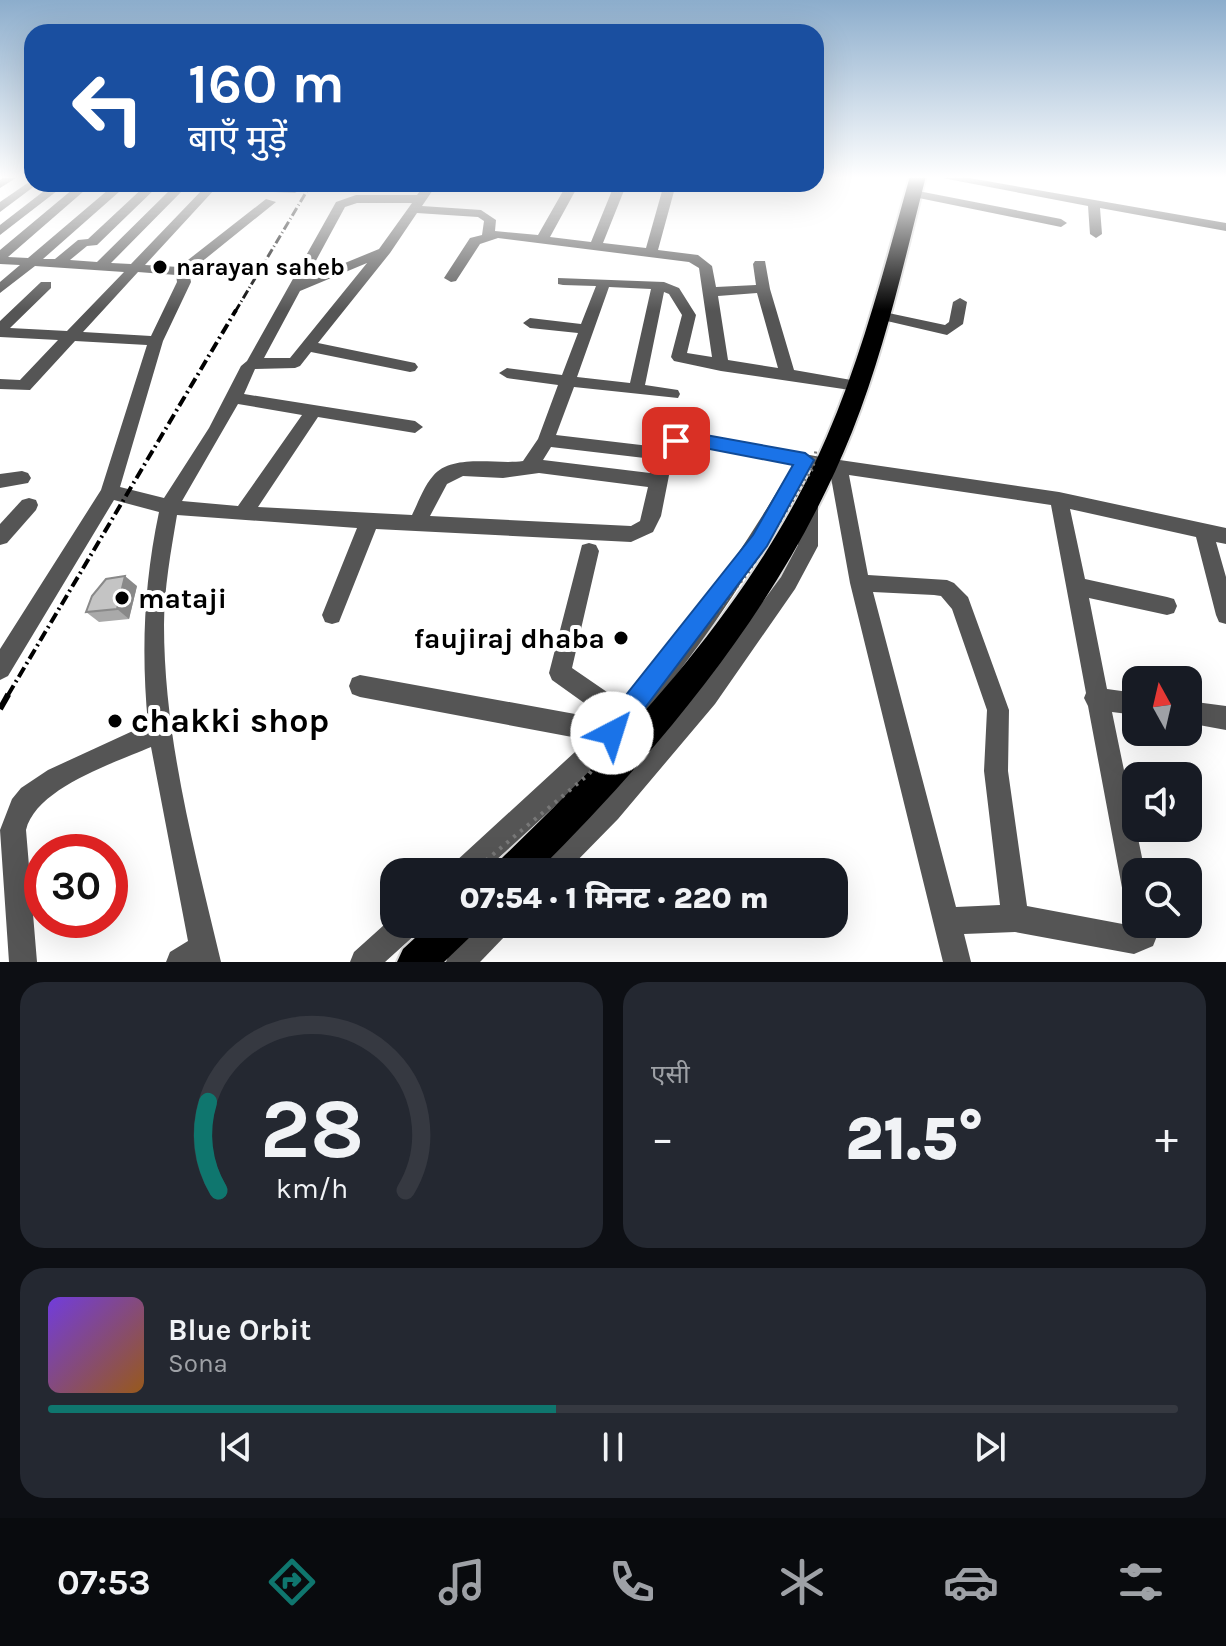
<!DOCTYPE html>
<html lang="hi">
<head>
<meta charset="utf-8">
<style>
	:root { --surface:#171b24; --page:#242831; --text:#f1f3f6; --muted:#9ea1a6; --line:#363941; --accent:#0f766e }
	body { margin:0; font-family:Karla,"Noto Sans Devanagari",sans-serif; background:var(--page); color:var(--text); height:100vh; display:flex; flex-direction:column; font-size:30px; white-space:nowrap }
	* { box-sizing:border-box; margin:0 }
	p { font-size:26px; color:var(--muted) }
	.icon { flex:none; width:44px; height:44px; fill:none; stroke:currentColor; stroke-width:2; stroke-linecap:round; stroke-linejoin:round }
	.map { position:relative; height:962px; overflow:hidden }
	.panel { display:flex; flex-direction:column; gap:20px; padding:20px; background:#0d0f14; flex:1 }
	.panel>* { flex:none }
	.hud { position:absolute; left:24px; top:24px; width:800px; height:168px; border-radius:24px; box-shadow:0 8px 32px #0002; background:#1a4fa0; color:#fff; overflow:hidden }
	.needle { width:52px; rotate:352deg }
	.tools { position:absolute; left:1122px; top:666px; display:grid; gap:16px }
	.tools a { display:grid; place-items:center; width:80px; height:80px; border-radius:16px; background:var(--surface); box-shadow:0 8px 32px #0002; font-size:40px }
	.speed { position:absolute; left:24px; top:834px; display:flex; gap:16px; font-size:40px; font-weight:700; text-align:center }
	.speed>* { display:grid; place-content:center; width:104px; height:104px; border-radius:50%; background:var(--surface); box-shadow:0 8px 32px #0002; line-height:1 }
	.speed .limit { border:12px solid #d22; background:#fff; color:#111 }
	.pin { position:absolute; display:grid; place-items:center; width:68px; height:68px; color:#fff; margin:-34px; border-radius:16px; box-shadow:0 4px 12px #0006 }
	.me { position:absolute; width:88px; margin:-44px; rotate:40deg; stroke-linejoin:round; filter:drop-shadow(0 0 6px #0008) }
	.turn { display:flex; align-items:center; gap:28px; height:168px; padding:0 32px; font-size:36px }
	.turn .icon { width:104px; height:104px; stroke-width:2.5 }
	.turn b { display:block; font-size:56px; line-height:68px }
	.big { font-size:60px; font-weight:800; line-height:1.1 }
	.panel .widget { flex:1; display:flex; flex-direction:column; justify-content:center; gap:12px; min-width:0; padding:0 28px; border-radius:24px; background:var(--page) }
	.panel .dial { align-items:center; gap:0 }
	.dial svg { height:208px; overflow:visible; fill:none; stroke:var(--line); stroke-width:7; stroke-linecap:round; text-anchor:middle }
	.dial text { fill:var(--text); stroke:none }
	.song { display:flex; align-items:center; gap:24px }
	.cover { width:96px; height:96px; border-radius:12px; background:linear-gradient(135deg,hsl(260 70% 55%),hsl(30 70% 35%)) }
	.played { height:8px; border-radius:4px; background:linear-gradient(90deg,var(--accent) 45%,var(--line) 45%) }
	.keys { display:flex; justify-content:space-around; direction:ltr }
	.heat { display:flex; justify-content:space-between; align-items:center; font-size:44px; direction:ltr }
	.panel .tiles { flex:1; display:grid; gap:20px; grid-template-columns:1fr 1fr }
	.widget:last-child { grid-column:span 2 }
	.trip { position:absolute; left:380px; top:858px; width:468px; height:80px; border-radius:24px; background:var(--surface); box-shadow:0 8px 32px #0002; font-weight:800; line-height:80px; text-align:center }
	.tab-bar { display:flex; height:128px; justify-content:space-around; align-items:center; background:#090b0e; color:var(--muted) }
	.tab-bar .icon { width:56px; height:56px }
	.tab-bar .active { color:var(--accent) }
	.tab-bar b { font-size:36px; color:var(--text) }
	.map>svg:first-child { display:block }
</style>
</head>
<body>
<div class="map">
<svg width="1226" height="962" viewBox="0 0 1226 962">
	<rect width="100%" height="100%" fill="#fff"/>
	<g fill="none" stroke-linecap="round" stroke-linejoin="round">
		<defs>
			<g id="highway">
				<path d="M910 176H926C904 262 885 349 852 432 784 602 665 744 537 872H494L500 860C621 743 742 617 815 463 858 372 883 273 910 176Z"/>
				<polygon points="430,924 475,924 470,937 444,962 397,962 403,949"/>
			</g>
		</defs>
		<!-- highway casing -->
		<use href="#highway" stroke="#dbdbdb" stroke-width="4"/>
		<!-- minor -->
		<g fill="#555" fill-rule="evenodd">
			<polygon points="5,176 19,176 0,188 0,180"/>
			<polygon points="932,176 958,176 1226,223 1226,231 1100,208 1102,234 1096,238 1090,234 1088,206"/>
			<polygon points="32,180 32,184 36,185 0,212 0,202"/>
			<polygon points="53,184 66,184 0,235 0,225"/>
			<path d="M79 184H92L8 257 28 258 115 184H128L43 259H55L78 240 88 239 147 184H160L97 245 87 246 70 260 97 262 176 184H189L111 263 131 264 203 189 196 187 195 184 295 185 301 189 295 193 215 189 145 265 179 267 266 199 276 202 189 272 191 282 163 341 120 487 164 498 209 428 241 366 247 361 336 202 356 195H417L425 184H437L422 206 481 210 496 220 495 231 538 235 567 184H579L550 237 591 242 613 188 619 185 625 188 603 243 646 248 664 184H676L658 250 698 255 712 266 716 287 756 285 753 264 755 261H765L770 289 794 370 857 381 865 386 857 391 721 371 674 361 671 357 682 315 669 294 664 292 645 385 678 390 680 394 678 398 574 387 556 435 658 447 661 441 689 433 826 458 1059 492 1226 528V544L1216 542 1226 577V624L1219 622 1216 615 1196 537 1070 509 1085 579 1167 597 1174 599 1177 606 1174 613 1167 615 1089 598 1107 689 1136 693V715L1112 712 1145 872H1136V906L1126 903 1123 893 1088 706 1084 698 1086 693 1051 505 849 475 868 575 947 580 954 583 968 597 1009 710 1008 771 1027 906 1128 925 1132 914 1136 913V924H1156L1157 936 1153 946 1134 954 1015 932 964 934 971 962H943L850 583 830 472 809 468C756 564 697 658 623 738 579 786 531 828 483 872H450L454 863 588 740 360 697 352 694 349 686 352 678 360 675 608 720 552 680 549 673 582 545 589 543 596 545 599 551 572 668 623 703C689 630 743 550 793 465L689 445 674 450 661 516 653 532 631 542 376 529 339 622 332 624 325 622 322 615 357 528 177 515C171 551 164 588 164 625 164 739 195 852 221 962H166L170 952 188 941 151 747C114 763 36 788 26 830L37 962H9L0 830 12 799 21 788 48 770 148 724C141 651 144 583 159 512L114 500 8 676 0 680V649L101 490 147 345 75 341 30 390 0 389V379L20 380 58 340 0 337V321L41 282H51V288L10 328 67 331 124 272 35 266 0 293V282L20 265 0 264V250ZM357 203H412L379 249 306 279 345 207ZM417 213 478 217 484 221 482 235 470 238 444 278 451 282 456 281 480 244 498 238 689 262 699 268 712 357 687 353 696 315 679 288 664 282 558 278V284L563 285 596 286 581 324 530 318 523 323 530 328 578 333 562 375 507 368 499 373 507 378 558 385 538 439 523 461C497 465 452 453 433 476 424 486 418 503 412 515L258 507 318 417 415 433 423 427 415 421 244 394 255 369 295 368 300 366 311 352 410 372 415 371 418 367 415 363 318 343 390 253ZM367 263 290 358H264L300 291ZM138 272 176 275 177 282 151 336 83 332ZM609 287 651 289 630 383 577 377ZM757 293 778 368 728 360 718 296ZM238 404 302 415 238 506 182 501ZM551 447 653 459 650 473 543 460ZM539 473 648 487 640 521 631 526 430 516 447 484 463 476 503 478ZM873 592 934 595 941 596 952 609 987 710 984 771 1000 905 956 907Z"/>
			<polygon points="913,190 1061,219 1067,223 1061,227 909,196 909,192"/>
			<polygon points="960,298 967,302 963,324 947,335 874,318 872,315 879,311 945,325 949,322 953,302"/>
			<polygon points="22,471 28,473 31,478 28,483 0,488 0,474"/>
			<polygon points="809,496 816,498 818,503 818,546 795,589 715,704 618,819 566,872 535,872 539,863 600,801 699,688 781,577 798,545 800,503 802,498"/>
			<polygon points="29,498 36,500 38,505 36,510 7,543 0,545 0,524 22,500"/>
			<polygon points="1188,701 1226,706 1226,730 1188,723"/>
			<polygon points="394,916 394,924 420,924 416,934 385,962 350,962 354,952"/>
			<polygon points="478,924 511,924 507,934 480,962 446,962 450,952"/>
		</g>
		<!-- highway -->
		<use href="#highway" fill="#000" fill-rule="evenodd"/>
		<!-- rail-far2 -->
		<polyline stroke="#000" stroke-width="3" stroke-dasharray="9 3 1 3" stroke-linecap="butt" points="235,312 311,184"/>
		<!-- rail-far1 -->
		<polyline stroke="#000" stroke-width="4" stroke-dasharray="11 4 2 4" stroke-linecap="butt" points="8,695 236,310"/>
		<!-- rail -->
		<polyline stroke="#000" stroke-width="6" stroke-dasharray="17 6 3 6" stroke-linecap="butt" points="0,709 9,693"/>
		<!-- path-bridge-far1 -->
		<polyline stroke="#777" stroke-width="3" stroke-dasharray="2 4" stroke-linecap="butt" points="651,695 748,573 813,468 816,450"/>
		<!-- path-bridge -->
		<polyline stroke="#777" stroke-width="4" stroke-dasharray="3 6" stroke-linecap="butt" points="472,872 589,774 653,693"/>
	</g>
	<!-- wall -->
	<polygon fill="#a9a9a9" points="137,586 129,619 99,622 86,612"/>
	<!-- shaded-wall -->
	<polygon fill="#898989" points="125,576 137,586 129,619 117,609"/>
	<!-- building -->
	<polygon fill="#c4c4c4" stroke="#898989" stroke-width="2" points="125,576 117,609 86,612 92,596 106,579"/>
	<!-- sky -->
	<linearGradient id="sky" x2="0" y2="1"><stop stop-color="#8cadcc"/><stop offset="0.57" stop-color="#fff"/><stop offset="1" stop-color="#fff" stop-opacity="0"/></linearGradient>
	<rect width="1226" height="311" fill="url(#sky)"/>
	<!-- route -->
	<polygon fill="#1a73e8" stroke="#114b97" stroke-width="2" points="689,432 805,453 814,460 767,546 620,741 612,744 603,741 600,733 603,724 753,535 793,465 689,445 670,446 670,437"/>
	<!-- markers -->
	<g fill="#000" stroke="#fff" stroke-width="3">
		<circle cx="160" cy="267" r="8"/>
		<circle cx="122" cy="598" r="8"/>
		<circle cx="621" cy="638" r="8"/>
		<circle cx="115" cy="721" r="8"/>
	</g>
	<g text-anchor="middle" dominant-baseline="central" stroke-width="8" stroke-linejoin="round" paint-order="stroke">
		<!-- far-poi labels -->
		<g font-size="24" font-weight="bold" fill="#000" stroke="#fff" text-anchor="start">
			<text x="176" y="267">narayan saheb</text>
		</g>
		<!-- poi labels -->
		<g font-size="28" font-weight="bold" fill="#000" stroke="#fff" text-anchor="start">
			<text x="138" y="598">mataji</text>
			<text x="605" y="638" text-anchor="end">faujiraj dhaba</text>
		</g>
		<!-- near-poi labels -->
		<g font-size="34" font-weight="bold" fill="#000" stroke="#fff" text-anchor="start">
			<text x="131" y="721">chakki shop</text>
		</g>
	</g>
</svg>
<div class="tools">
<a><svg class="needle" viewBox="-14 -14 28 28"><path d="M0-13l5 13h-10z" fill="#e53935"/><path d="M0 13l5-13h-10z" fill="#9ea1a6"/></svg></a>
<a><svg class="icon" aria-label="sound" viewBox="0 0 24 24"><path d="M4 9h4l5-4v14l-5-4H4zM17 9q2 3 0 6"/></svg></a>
<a><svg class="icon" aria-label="search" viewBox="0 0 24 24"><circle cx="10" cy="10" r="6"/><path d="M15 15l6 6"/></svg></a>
</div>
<div class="speed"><div class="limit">30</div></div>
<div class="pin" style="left:676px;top:441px;background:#d93025"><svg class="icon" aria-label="arrive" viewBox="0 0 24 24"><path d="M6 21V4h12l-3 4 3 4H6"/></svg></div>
<svg class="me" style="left:612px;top:733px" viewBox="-20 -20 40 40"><circle r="19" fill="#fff"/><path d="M0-13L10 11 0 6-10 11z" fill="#1a73e8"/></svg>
<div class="trip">07:54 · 1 मिनट · 220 m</div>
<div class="hud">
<div class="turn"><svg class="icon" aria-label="left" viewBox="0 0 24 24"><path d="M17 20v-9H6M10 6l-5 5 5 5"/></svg><div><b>160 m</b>बाएँ मुड़ें</div></div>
</div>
</div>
<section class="panel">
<div class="tiles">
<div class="widget dial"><svg viewBox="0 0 100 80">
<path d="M14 69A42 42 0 1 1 86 69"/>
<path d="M14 69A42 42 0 0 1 10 35" stroke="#0f766e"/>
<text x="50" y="56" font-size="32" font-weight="700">28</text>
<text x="50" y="72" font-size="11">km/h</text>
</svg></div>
<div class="widget"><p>एसी</p>
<div class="heat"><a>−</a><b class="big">21.5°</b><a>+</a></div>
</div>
<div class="widget">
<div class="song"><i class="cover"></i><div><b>Blue Orbit</b><p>Sona</p></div></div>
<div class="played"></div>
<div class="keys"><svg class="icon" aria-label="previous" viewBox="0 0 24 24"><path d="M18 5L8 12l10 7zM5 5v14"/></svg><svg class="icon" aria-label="pause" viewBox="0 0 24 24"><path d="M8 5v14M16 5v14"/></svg><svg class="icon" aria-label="next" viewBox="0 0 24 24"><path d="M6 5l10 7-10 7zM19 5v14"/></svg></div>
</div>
</div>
</section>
<nav class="tab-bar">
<b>07:53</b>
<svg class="icon active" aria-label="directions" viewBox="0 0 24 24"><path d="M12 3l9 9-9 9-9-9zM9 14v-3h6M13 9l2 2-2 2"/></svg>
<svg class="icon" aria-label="music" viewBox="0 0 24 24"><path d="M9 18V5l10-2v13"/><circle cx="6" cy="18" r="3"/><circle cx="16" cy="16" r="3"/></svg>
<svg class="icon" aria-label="phone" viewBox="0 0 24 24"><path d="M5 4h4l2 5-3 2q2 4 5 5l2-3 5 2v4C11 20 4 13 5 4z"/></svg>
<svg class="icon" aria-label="climate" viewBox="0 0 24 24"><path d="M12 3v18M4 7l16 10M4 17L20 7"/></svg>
<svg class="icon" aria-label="car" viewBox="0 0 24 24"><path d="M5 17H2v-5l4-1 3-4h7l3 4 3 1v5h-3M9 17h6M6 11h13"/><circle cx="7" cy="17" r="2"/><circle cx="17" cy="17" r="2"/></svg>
<svg class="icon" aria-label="filters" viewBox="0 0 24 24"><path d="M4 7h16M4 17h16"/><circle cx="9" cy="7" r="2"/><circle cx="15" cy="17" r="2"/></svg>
</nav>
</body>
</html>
